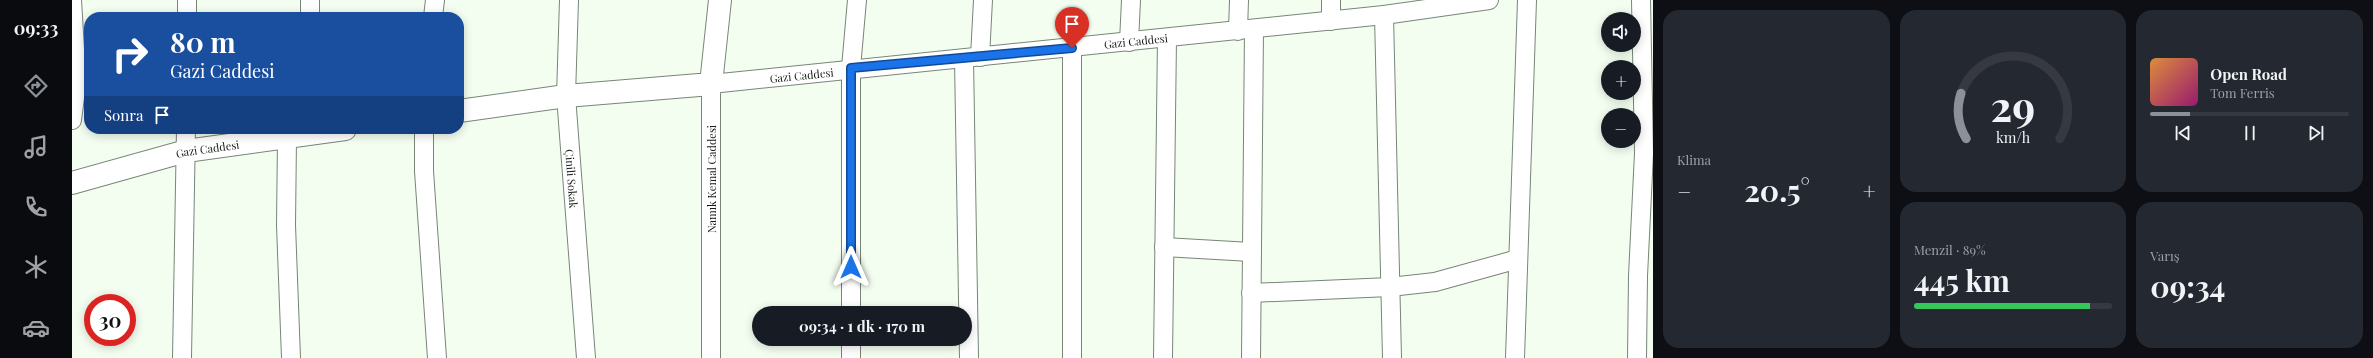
<!DOCTYPE html>
<html lang="tr">
<head>
<meta charset="utf-8">
<style>
	:root { --surface:#171b24; --page:#242831; --text:#f1f3f6; --muted:#9ea1a6; --line:#363941; --accent:#8c9099 }
	body { margin:0; font-family:"Playfair Display",serif; background:var(--page); color:var(--text); height:100vh; display:flex; flex-direction:column; font-size:15px; white-space:nowrap }
	* { box-sizing:border-box; margin:0 }
	p { font-size:13px; color:var(--muted) }
	.icon { flex:none; width:22px; height:22px; fill:none; stroke:currentColor; stroke-width:2; stroke-linecap:round; stroke-linejoin:round }
	.map { position:relative; flex:1; overflow:hidden }
	.panel { display:flex; flex-direction:column; gap:10px; padding:10px; background:#0d0f14; width:720px }
	.panel>* { flex:none }
	.guide { position:absolute; left:12px; top:12px; width:380px; height:122px; border-radius:16px; box-shadow:0 2px 10px #0003; background:#1a4fa0; color:#fff; overflow:hidden }
	.tools { position:absolute; left:1529px; top:12px; display:grid; gap:8px }
	.tools a { display:grid; place-items:center; width:40px; height:40px; border-radius:50%; background:var(--surface); box-shadow:0 2px 10px #0003; font-size:20px }
	.speed { position:absolute; left:12px; top:294px; display:flex; gap:8px; font-size:20px; font-weight:700; text-align:center }
	.speed>* { display:grid; place-content:center; width:52px; height:52px; border-radius:50%; background:var(--surface); box-shadow:0 2px 10px #0003; line-height:1 }
	.speed .limit { border:6px solid #d22; background:#fff; color:#111 }
	.pin { position:absolute; display:grid; place-items:center; width:34px; height:34px; color:#fff; margin:-41px -17px; border-radius:50% 50% 50% 0; rotate:-45deg; box-shadow:0 0 4px #0007 }
	.pin .icon { rotate:45deg }
	.me { position:absolute; width:44px; margin:-22px; rotate:0deg; stroke-linejoin:round; filter:drop-shadow(0 0 3px #0008) }
	.turn { display:flex; align-items:center; gap:14px; height:84px; padding:0 20px; font-size:18px }
	.turn .icon { width:52px; height:52px; stroke-width:2.5 }
	.turn b { display:block; font-size:28px; line-height:34px }
	.then { display:flex; align-items:center; height:38px; padding:0 20px; background:#0003; gap:8px; font-size:15px }
	.big { font-size:30px; font-weight:700; line-height:1.1 }
	.panel .widget { flex:1; display:flex; flex-direction:column; justify-content:center; gap:6px; min-width:0; padding:0 14px; border-radius:16px; background:var(--page) }
	.panel .dial { align-items:center; gap:0 }
	.dial svg { height:104px; overflow:visible; fill:none; stroke:var(--line); stroke-width:7; stroke-linecap:round; text-anchor:middle }
	.dial text { fill:var(--text); stroke:none }
	.song { display:flex; align-items:center; gap:12px }
	.cover { width:48px; height:48px; border-radius:6px; background:linear-gradient(135deg,hsl(30 70% 55%),hsl(320 70% 35%)) }
	.played { height:4px; border-radius:2px; background:linear-gradient(90deg,var(--accent) 20%,var(--line) 20%) }
	.keys { display:flex; justify-content:space-around; direction:ltr }
	.heat { display:flex; justify-content:space-between; align-items:center; font-size:22px; direction:ltr }
	.charge { height:6px; border-radius:3px; background:linear-gradient(90deg,#34c759 89%,var(--line) 0) }
	.panel .tiles { flex:1; display:grid; gap:10px; grid-template-columns:repeat(3,1fr) }
	.widget:first-child { grid-row:span 2 }
	.trip { position:absolute; left:680px; top:306px; width:220px; height:40px; border-radius:20px; background:var(--surface); box-shadow:0 2px 10px #0003; font-weight:700; line-height:40px; text-align:center }
	main { display:flex; flex:1; min-height:0 }
	.dock { display:flex; flex-direction:column; width:72px; justify-content:space-around; align-items:center; background:#090b0e; color:var(--muted) }
	.dock .icon { width:28px; height:28px }
	.dock .selected { color:var(--accent) }
	.dock b { font-size:18px; color:var(--text) }
	.map>svg:first-child { display:block }
</style>
</head>
<body>
<main>
<nav class="dock">
<b>09:33</b>
<svg class="icon selected" aria-label="directions" viewBox="0 0 24 24"><path d="M12 3l9 9-9 9-9-9zM9 14v-3h6M13 9l2 2-2 2"/></svg>
<svg class="icon" aria-label="music" viewBox="0 0 24 24"><path d="M9 18V5l10-2v13"/><circle cx="6" cy="18" r="3"/><circle cx="16" cy="16" r="3"/></svg>
<svg class="icon" aria-label="phone" viewBox="0 0 24 24"><path d="M5 4h4l2 5-3 2q2 4 5 5l2-3 5 2v4C11 20 4 13 5 4z"/></svg>
<svg class="icon" aria-label="climate" viewBox="0 0 24 24"><path d="M12 3v18M4 7l16 10M4 17L20 7"/></svg>
<svg class="icon" aria-label="car" viewBox="0 0 24 24"><path d="M5 17H2v-5l4-1 3-4h7l3 4 3 1v5h-3M9 17h6M6 11h13"/><circle cx="7" cy="17" r="2"/><circle cx="17" cy="17" r="2"/></svg>
</nav>
<div class="map">
<svg width="1581" height="358" viewBox="0 0 1581 358">
	<rect width="100%" height="100%" fill="#f3fef1"/>
	<g fill="none" stroke-linecap="round" stroke-linejoin="round">
		<defs>
			<g id="minor">
				<path id="s1" d="M497 0 494 96 514 358"/>
				<polyline points="1312,15 1320,358"/>
				<polyline points="115,17 115,0"/>
				<polyline points="238,17 238,0"/>
				<polyline points="361,17 363,0"/>
				<polyline points="1259,21 1259,0"/>
				<polyline points="1166,31 1167,0"/>
				<polyline points="1057,42 1059,0"/>
				<polyline points="1000,48 1000,358"/>
				<polyline points="908,57 911,0"/>
				<polyline points="892,59 897,358"/>
				<polyline points="0,120 5,82 0,0"/>
				<polyline points="352,129 352,171 365,358"/>
				<polyline points="215,138 214,225 219,358"/>
				<polyline points="1092,247 1179,252"/>
				<polyline points="1179,293 1318,287 1363,282 1446,259"/>
				<polyline points="779,313 779,68 785,0"/>
				<polyline points="110,358 114,129"/>
				<path id="s2" d="M639 358V84L1312 15 1417 0"/>
				<polyline points="779,358 779,339"/>
				<polyline points="1091,358 1095,38"/>
				<polyline points="1179,358 1182,29"/>
				<polyline points="1443,358 1455,0"/>
				<polyline points="1565,358 1566,276 1572,153 1569,0"/>
			</g>
			<g id="tertiary">
				<polyline points="387,111 494,96 639,84 648,0"/>
				<path id="s3" d="M0 183 114 151 273 129"/>
			</g>
		</defs>
		<!-- minor casing -->
		<use href="#minor" stroke="#788577" stroke-width="20"/>
		<!-- tertiary casing -->
		<use href="#tertiary" stroke="#788577" stroke-width="24"/>
		<!-- minor -->
		<use href="#minor" stroke="#fff" stroke-width="18"/>
		<!-- tertiary -->
		<use href="#tertiary" stroke="#fff" stroke-width="22"/>
	</g>
	<g fill="none" stroke-linecap="round" stroke-linejoin="round">
		<defs>
			<polyline id="route" points="779,267 779,68 1000,48"/>
		</defs>
		<!-- route casing -->
		<use href="#route" stroke="#114b97" stroke-width="10"/>
		<!-- route -->
		<use href="#route" stroke="#1a73e8" stroke-width="7"/>
	</g>
	<g text-anchor="middle" dominant-baseline="central" stroke-width="3.5" stroke-linejoin="round" paint-order="stroke">
		<!-- street labels -->
		<g font-size="11" fill="#151a14" stroke="#fff">
			<text stroke="none"><textPath href="#s2" startOffset="701">Gazi Caddesi</textPath></text>
			<text stroke="none"><textPath href="#s2" startOffset="365">Gazi Caddesi</textPath></text>
			<text stroke="none"><textPath href="#s3" startOffset="140">Gazi Caddesi</textPath></text>
			<text stroke="none"><textPath href="#s1" startOffset="179">Çinili Sokak</textPath></text>
			<text transform="translate(639 179) rotate(-90)">Namık Kemal Caddesi</text>
		</g>
	</g>
</svg>
<div class="tools">
<a><svg class="icon" aria-label="sound" viewBox="0 0 24 24"><path d="M4 9h4l5-4v14l-5-4H4zM17 9q2 3 0 6"/></svg></a>
<a>+</a>
<a>−</a>
</div>
<div class="speed"><div class="limit">30</div></div>
<div class="pin" style="left:1000px;top:48px;background:#d93025"><svg class="icon" aria-label="arrive" viewBox="0 0 24 24"><path d="M6 21V4h12l-3 4 3 4H6"/></svg></div>
<svg class="me" style="left:779px;top:267px" viewBox="-20 -20 40 40"><path d="M0-17L14 15 0 8-14 15z" fill="#1a73e8" stroke="#fff" stroke-width="4"/></svg>
<div class="trip">09:34 · 1 dk · 170 m</div>
<div class="guide">
<div class="turn"><svg class="icon" aria-label="right" viewBox="0 0 24 24"><path d="M7 20v-9h11M14 6l5 5-5 5"/></svg><div><b>80 m</b>Gazi Caddesi</div></div>
<div class="then">Sonra<svg class="icon" aria-label="arrive" viewBox="0 0 24 24"><path d="M6 21V4h12l-3 4 3 4H6"/></svg></div>
</div>
</div>
<section class="panel">
<div class="tiles">
<div class="widget"><p>Klima</p>
<div class="heat"><a>−</a><b class="big">20.5°</b><a>+</a></div>
</div>
<div class="widget dial"><svg viewBox="0 0 100 80">
<path d="M14 69A42 42 0 1 1 86 69"/>
<path d="M14 69A42 42 0 0 1 10 34" stroke="#8c9099"/>
<text x="50" y="56" font-size="32" font-weight="700">29</text>
<text x="50" y="72" font-size="11">km/h</text>
</svg></div>
<div class="widget">
<div class="song"><i class="cover"></i><div><b>Open Road</b><p>Tom Ferris</p></div></div>
<div class="played"></div>
<div class="keys"><svg class="icon" aria-label="previous" viewBox="0 0 24 24"><path d="M18 5L8 12l10 7zM5 5v14"/></svg><svg class="icon" aria-label="pause" viewBox="0 0 24 24"><path d="M8 5v14M16 5v14"/></svg><svg class="icon" aria-label="next" viewBox="0 0 24 24"><path d="M6 5l10 7-10 7zM19 5v14"/></svg></div>
</div>
<div class="widget"><p>Menzil · 89%</p><b class="big">445 km</b><div class="charge"></div></div>
<div class="widget"><p>Varış</p><b class="big">09:34</b></div>
</div>
</section>
</main>
</body>
</html>
